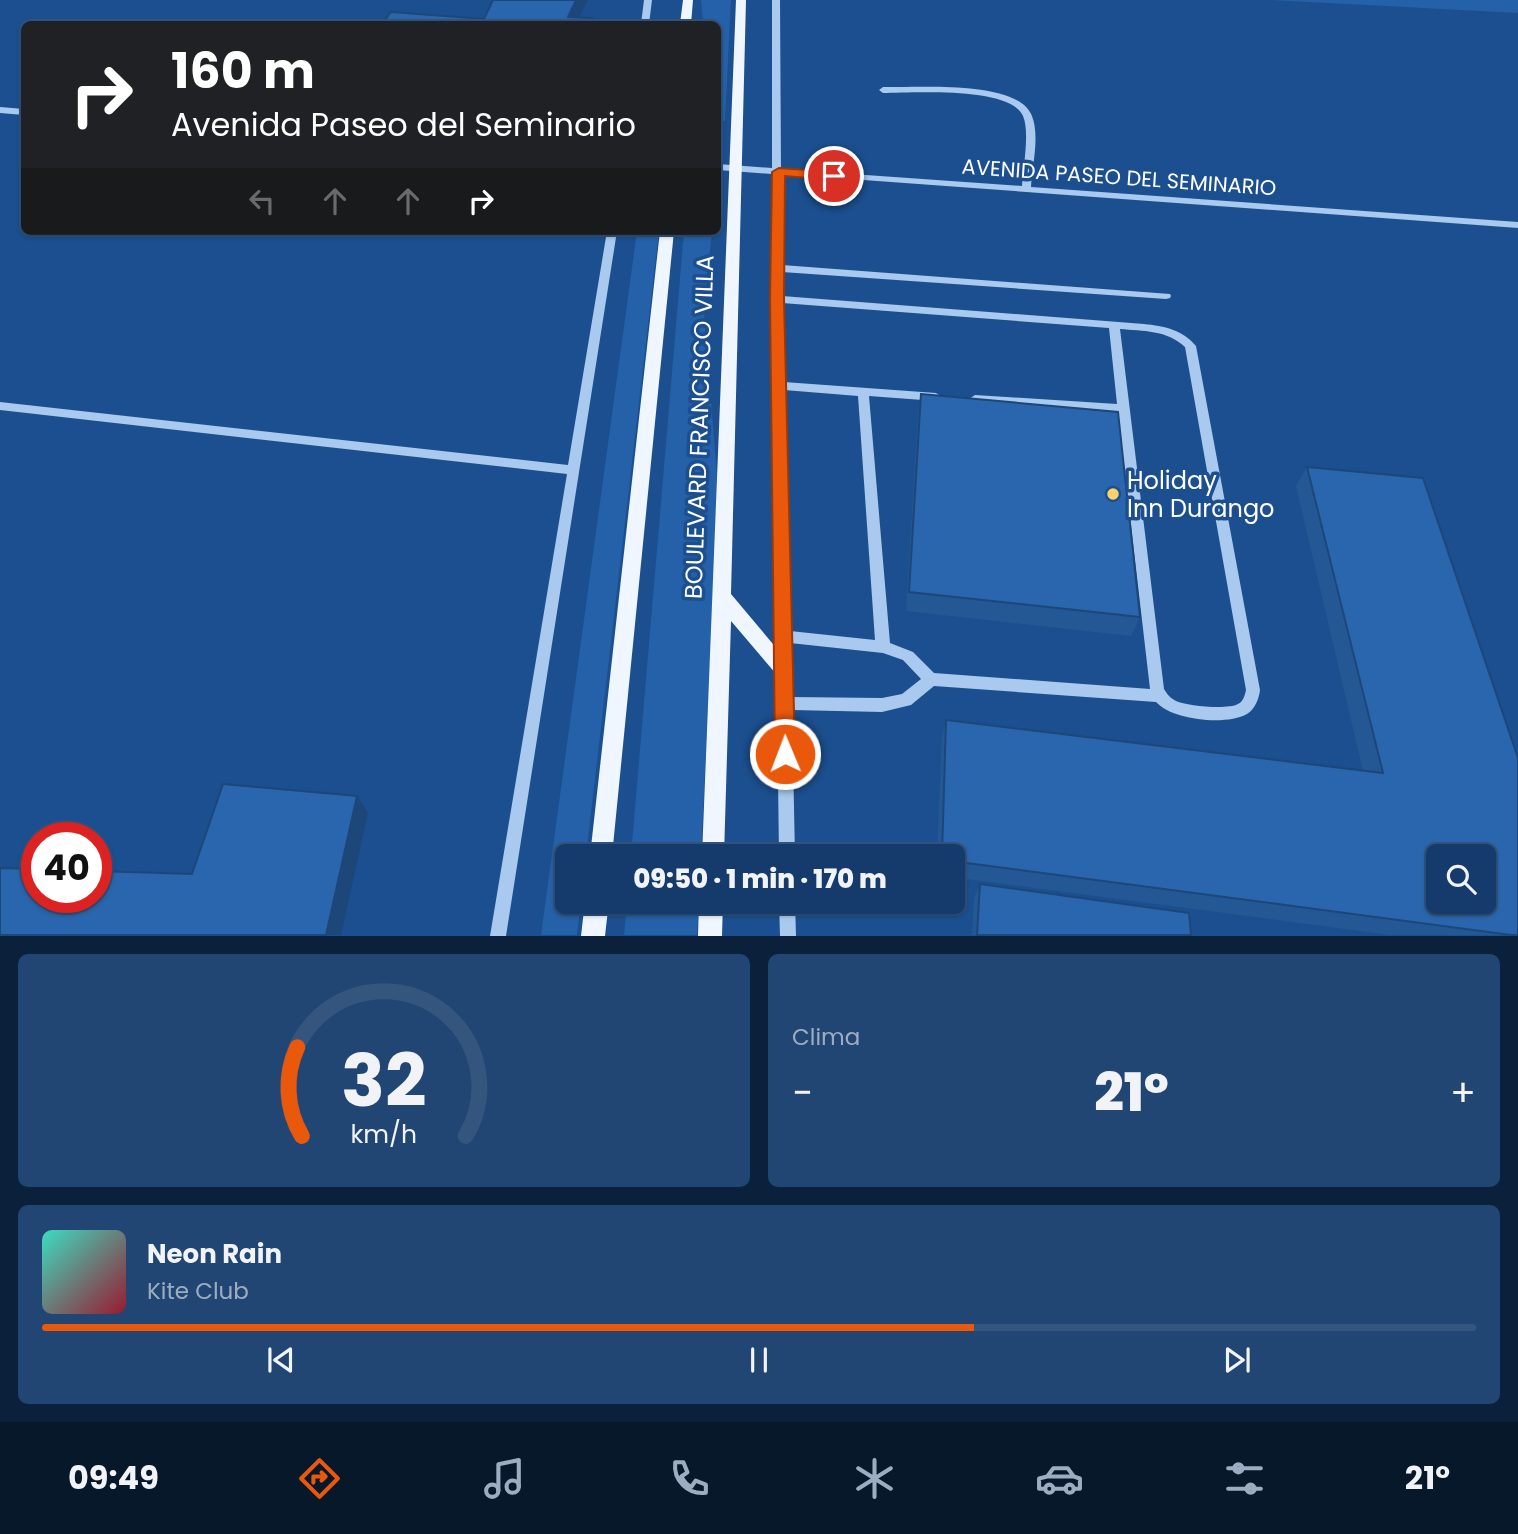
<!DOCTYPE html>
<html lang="es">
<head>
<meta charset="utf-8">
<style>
	:root { --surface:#143b6b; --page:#214673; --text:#f1f3f6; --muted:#9dadc1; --line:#33557e; --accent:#ea580c }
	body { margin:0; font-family:Poppins,sans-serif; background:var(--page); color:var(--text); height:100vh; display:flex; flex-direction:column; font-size:26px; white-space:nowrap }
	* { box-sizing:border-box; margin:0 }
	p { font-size:23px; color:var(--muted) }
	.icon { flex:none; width:38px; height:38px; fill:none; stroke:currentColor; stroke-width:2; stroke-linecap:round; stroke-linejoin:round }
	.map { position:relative; height:936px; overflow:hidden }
	.drawer { display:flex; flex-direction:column; gap:18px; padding:18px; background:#0b203b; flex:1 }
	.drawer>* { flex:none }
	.guide { position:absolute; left:21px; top:21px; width:700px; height:214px; border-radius:10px; box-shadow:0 2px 5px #0004,0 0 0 2px var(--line); background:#202124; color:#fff; overflow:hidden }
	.fabs { position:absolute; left:1426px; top:844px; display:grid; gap:14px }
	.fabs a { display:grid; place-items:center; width:70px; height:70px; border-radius:10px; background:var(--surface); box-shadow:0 2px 5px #0004,0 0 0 2px var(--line); font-size:35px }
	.speed { position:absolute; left:21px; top:822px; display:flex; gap:14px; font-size:35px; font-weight:700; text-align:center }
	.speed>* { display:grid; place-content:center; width:91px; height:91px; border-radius:50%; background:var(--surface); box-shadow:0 2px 5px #0004,0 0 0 2px var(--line); line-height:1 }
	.speed .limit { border:10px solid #d22; background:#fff; color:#111 }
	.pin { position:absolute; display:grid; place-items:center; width:60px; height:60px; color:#fff; margin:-30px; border:4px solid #fff; border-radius:50%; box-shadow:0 2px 7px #0007 }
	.me { position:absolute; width:77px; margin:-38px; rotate:359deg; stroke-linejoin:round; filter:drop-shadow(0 0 5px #0008) }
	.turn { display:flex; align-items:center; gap:24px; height:147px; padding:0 35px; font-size:32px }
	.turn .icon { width:91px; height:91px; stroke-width:2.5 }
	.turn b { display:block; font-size:49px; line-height:60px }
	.lanes { display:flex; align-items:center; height:66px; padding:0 35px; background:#0003; justify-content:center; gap:35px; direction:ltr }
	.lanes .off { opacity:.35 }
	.big { font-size:52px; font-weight:800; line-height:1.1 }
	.drawer .widget { flex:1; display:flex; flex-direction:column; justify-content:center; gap:10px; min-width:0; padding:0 24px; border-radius:10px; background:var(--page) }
	.drawer .dial { align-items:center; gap:0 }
	.dial svg { height:182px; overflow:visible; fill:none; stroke:var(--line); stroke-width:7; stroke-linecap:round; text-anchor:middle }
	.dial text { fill:var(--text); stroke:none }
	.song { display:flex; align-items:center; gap:21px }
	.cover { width:84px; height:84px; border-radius:10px; background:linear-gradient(135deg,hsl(170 70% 55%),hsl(350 70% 35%)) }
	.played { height:7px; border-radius:4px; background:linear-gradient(90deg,var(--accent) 65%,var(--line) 65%) }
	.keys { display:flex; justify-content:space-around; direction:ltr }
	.heat { display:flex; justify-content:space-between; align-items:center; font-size:38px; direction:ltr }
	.drawer .tiles { flex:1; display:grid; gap:18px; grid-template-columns:1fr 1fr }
	.widget:last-child { grid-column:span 2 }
	.trip { position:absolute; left:555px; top:844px; width:410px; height:70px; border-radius:10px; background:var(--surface); box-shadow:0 2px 5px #0004,0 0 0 2px var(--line); font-weight:800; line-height:70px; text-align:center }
	.tab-bar { display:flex; height:112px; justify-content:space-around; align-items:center; background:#08182b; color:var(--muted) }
	.tab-bar .icon { width:49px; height:49px }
	.tab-bar .selected { color:var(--accent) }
	.tab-bar b { font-size:32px; color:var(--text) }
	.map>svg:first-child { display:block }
</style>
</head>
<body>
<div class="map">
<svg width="1518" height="936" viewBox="0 0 1518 936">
	<rect width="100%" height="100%" fill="#1b4f8f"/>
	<!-- green -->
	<g fill="#2461a8">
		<polygon points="701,0 731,0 725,121 718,121 718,24 703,24"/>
		<polygon points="1271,0 1518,0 1518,13"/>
		<polygon points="637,231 659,231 586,856 567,856 567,901 581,901 577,935 541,935"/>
		<polygon points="684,231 712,231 704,312 718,489 701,856 631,856"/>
		<polygon points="627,901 699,901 697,935 624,935"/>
	</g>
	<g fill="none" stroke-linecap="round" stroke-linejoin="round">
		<!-- minor -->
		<g fill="#a9c9ee" fill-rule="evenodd">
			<polygon points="644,0 652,0 649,24 641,24"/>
			<path d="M772 0H780L781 169 1022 186C1023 168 1030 132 1023 116 1010 86 912 93 883 93L879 90 883 87C916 88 1018 79 1032 116 1040 137 1032 166 1031 187L1518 222V228L781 174 782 265 1170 294 1171 296 1170 298 1166 299 782 272V296L1144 324C1164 326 1183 330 1196 346L1260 690C1259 699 1255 709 1247 714 1226 726 1172 720 1156 702L934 686 911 705 882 712 792 710 795 856H779L772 313V174L718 170V164L772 168ZM782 303 1109 328 1117 404 975 395 969 399 975 403 1118 413 1150 689 934 673 913 652 890 643 869 396 936 401 942 397 936 393 784 382ZM1120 329C1143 331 1167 330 1185 347L1246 690C1245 695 1243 702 1238 704 1227 710 1187 706 1176 701 1170 698 1167 694 1164 689ZM784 390 858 396 875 640 790 631ZM790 643 883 653 903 660 921 679 902 694 882 698 791 697Z"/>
			<polygon points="0,107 24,109 24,115 0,113"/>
			<polygon points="607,231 617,231 506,936 490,936 567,474 0,410 0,402 568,465"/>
			<polygon points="779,901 795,901 796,936 780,936"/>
		</g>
		<!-- major -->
		<g fill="#f0f6ff" fill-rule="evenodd">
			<polygon points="683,0 693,0 691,24 680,24"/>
			<polygon points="736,0 746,0 731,594 794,669 791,675 784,678 777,675 731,621 724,856 702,856"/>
			<polygon points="660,231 674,231 612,856 590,856"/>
			<polygon points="585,901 609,901 605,936 581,936"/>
			<polygon points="699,901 723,901 722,936 698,936"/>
		</g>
	</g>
	<!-- wall -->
	<g fill="#245895">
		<polygon points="921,394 1140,617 1131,636 906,611 918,413"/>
		<polygon points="1307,467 1518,935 1390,935 952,877 952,856 937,856 942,737 946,720 1363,771 1296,486"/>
		<polygon points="980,884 1191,935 972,935 974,898"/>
	</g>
	<!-- shaded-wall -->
	<g fill="#1d4779">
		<polygon points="576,0 588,0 576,24 568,17"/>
		<polygon points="357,796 368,813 341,935 326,935"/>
	</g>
	<!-- building -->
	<g fill="#2a66ad" stroke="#1d4779" stroke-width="2" fill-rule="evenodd">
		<polygon points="493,0 576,0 568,17 592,18 592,24 382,24 391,12 484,19"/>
		<polygon points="921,394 1118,412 1140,617 909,592"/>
		<path d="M1307 467 1423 478 1518 758V935H1511L952 861V856H942L946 720 1383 773ZM1438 856H1484V901H1438Z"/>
		<polygon points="223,784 357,796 326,935 0,935 0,868 37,869 37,898 96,898 96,871 192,874"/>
		<polygon points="980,884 1189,913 1191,935 977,935"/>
	</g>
	<!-- route -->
	<polygon fill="#ea580c" stroke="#983908" stroke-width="2" points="779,168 834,172 840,176 834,180 785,176 784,299 795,754 792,760 785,763 778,760 775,754 770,299 772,172"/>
	<!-- markers -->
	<circle fill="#ffd166" stroke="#1b4f8f" stroke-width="2.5" cx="1113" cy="494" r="7"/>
	<g text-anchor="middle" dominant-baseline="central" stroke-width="7" stroke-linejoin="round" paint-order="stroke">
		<!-- far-street labels -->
		<g font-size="21" fill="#fff" stroke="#1b4f8f">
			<text transform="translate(1119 177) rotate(4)">AVENIDA PASEO DEL SEMINARIO</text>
		</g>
		<!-- street labels -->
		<g font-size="24" fill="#fff" stroke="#1b4f8f">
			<text transform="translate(699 427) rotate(-88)">BOULEVARD FRANCISCO VILLA</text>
		</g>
		<!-- poi labels -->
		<g font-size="24" fill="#fff" stroke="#1b4f8f" text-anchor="start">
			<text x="1127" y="480">Holiday<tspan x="1127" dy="28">Inn Durango</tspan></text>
		</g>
	</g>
</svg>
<div class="fabs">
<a><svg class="icon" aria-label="search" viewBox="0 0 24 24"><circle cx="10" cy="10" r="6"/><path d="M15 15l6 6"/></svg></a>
</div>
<div class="speed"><div class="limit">40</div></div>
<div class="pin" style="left:834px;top:176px;background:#d93025"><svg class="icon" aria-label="arrive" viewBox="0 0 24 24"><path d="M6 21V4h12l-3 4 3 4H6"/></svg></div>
<svg class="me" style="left:785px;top:754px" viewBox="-20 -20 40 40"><circle r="17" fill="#ea580c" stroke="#fff" stroke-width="3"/><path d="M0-11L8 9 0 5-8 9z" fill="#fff"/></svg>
<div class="trip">09:50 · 1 min · 170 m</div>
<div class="guide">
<div class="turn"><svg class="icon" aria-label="right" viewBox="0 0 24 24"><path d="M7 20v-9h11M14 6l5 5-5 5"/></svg><div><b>160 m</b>Avenida Paseo del Seminario</div></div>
<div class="lanes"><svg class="icon off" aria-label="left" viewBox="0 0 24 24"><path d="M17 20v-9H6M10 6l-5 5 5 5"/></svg><svg class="icon off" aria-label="ahead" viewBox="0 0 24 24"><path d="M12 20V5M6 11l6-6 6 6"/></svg><svg class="icon off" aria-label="ahead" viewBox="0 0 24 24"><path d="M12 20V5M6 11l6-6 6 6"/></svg><svg class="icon" aria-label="right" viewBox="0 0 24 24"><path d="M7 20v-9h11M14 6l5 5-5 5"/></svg></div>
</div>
</div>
<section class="drawer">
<div class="tiles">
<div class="widget dial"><svg viewBox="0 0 100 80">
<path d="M14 69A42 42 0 1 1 86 69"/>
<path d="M14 69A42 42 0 0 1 12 30" stroke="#ea580c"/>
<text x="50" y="56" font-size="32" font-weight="700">32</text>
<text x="50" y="72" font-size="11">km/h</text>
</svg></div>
<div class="widget"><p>Clima</p>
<div class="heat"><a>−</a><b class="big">21°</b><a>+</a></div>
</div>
<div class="widget">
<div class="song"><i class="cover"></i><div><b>Neon Rain</b><p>Kite Club</p></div></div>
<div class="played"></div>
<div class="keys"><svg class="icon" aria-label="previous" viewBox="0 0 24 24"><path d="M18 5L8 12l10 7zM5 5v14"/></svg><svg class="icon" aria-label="pause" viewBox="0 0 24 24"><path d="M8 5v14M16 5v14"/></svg><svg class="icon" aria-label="next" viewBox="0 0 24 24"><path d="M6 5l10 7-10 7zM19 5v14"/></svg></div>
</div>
</div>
</section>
<nav class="tab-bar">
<b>09:49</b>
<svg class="icon selected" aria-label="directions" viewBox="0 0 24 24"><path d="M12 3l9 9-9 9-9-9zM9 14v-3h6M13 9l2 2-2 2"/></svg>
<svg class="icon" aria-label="music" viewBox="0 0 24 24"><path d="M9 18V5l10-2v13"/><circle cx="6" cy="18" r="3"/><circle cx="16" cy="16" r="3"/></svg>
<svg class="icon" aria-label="phone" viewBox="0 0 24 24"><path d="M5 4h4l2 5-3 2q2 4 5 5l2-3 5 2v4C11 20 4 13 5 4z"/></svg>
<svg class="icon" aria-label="climate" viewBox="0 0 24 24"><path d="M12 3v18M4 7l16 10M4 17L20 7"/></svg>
<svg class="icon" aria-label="car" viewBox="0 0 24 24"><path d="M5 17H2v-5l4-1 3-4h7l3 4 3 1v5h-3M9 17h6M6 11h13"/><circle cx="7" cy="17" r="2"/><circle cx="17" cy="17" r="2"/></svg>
<svg class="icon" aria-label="filters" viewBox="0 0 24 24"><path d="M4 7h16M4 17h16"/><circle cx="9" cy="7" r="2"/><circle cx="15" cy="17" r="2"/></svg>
<b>21°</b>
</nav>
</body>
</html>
